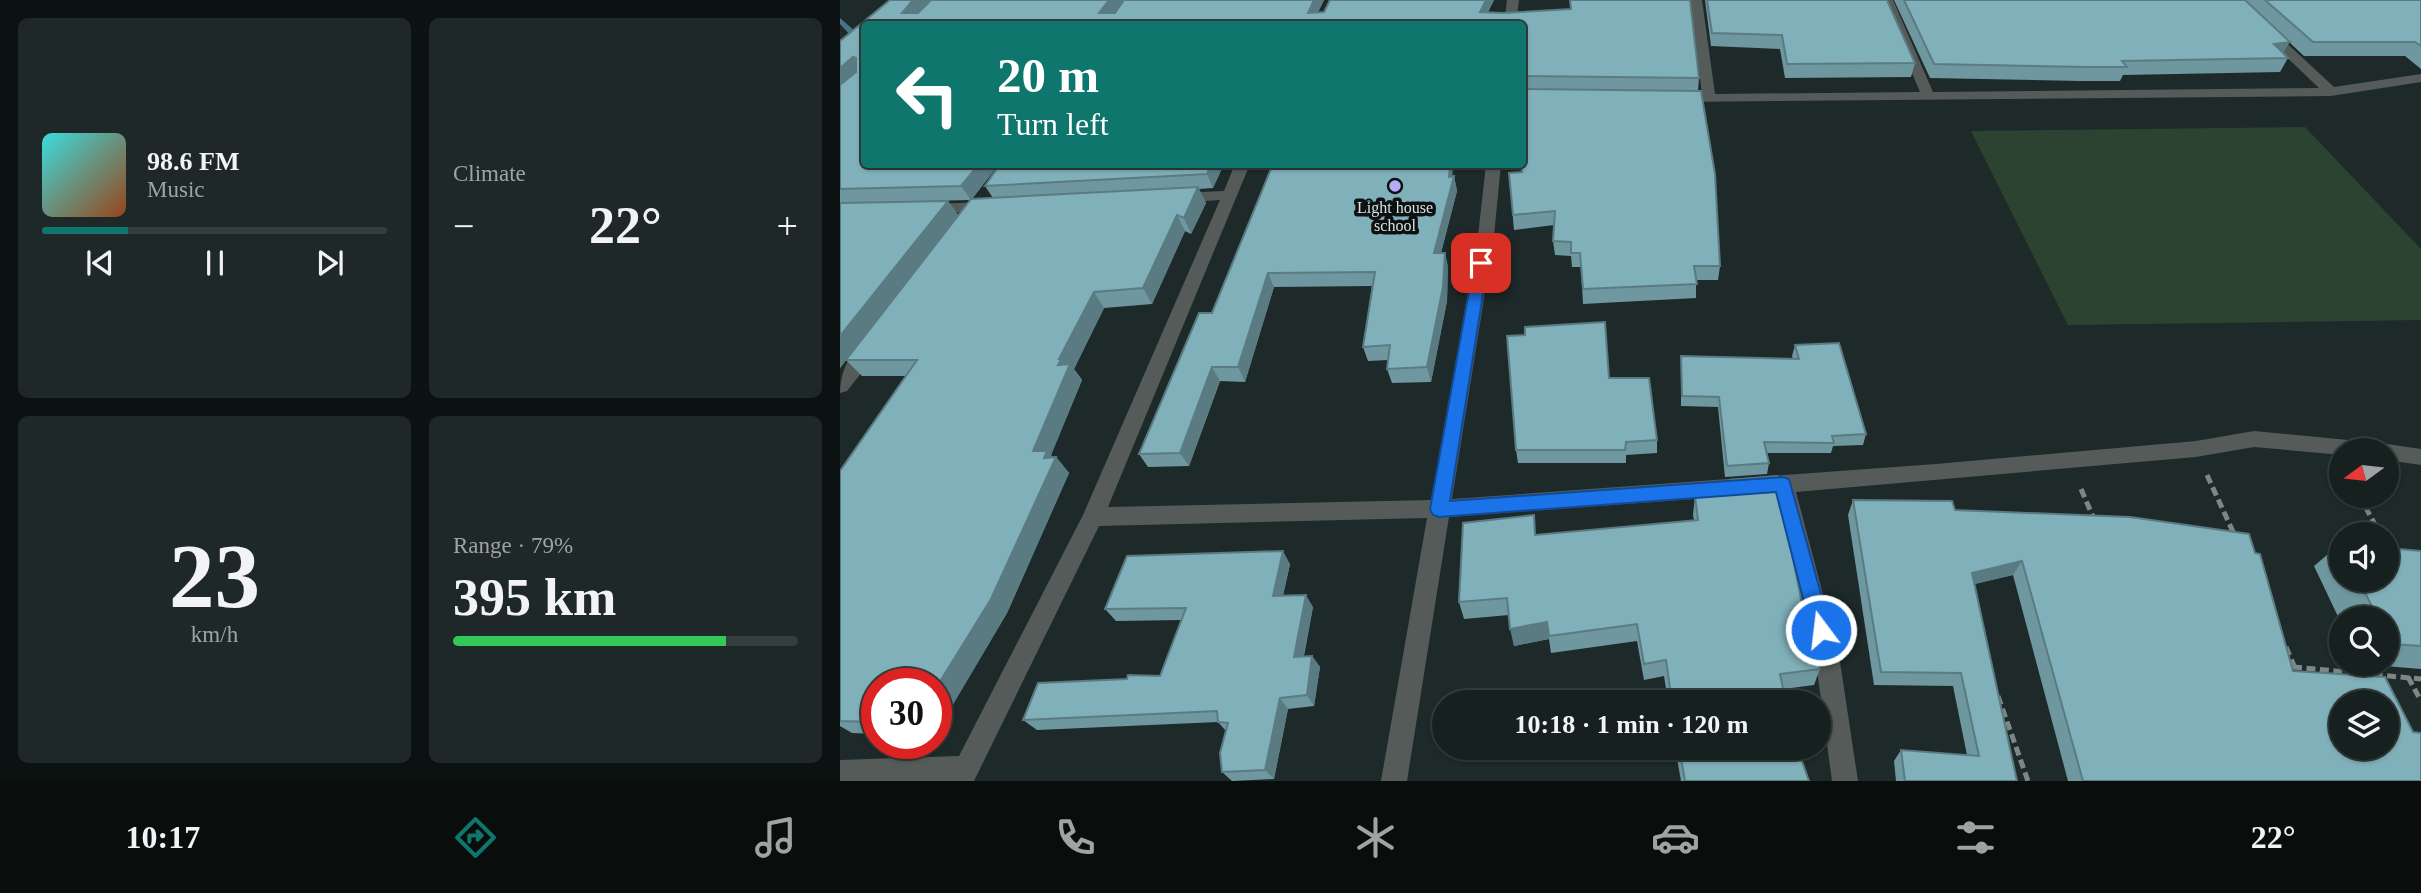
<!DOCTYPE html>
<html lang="en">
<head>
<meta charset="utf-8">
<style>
	:root { --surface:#16201f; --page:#1f2828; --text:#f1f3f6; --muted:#9ea3a4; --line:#353e3d; --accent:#0f766e }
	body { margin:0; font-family:"Times New Roman",serif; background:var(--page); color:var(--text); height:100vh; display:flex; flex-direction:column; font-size:26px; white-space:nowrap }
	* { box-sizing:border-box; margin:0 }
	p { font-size:23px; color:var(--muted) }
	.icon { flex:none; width:38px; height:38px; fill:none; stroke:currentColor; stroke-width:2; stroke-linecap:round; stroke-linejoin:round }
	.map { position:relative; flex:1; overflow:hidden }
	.sheet { display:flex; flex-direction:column; gap:18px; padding:18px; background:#0c1211; width:840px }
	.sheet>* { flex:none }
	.guide { position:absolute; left:21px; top:21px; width:665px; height:147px; border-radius:7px; box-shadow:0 2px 5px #0004,0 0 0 2px var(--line); background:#0f766e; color:#fff; overflow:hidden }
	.needle { width:46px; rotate:255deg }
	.fabs { position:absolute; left:1489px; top:438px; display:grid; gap:14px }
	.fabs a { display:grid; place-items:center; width:70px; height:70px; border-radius:50%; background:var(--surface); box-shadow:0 2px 5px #0004,0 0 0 2px var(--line); font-size:35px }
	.speed { position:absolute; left:21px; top:668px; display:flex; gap:14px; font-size:35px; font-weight:700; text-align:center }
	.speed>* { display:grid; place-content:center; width:91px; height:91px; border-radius:50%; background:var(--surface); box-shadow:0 2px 5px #0004,0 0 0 2px var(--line); line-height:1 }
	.speed .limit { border:10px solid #d22; background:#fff; color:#111 }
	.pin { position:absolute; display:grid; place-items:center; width:60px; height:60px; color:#fff; margin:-30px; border-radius:14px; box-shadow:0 4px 10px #0006 }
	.me { position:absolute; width:77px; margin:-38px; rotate:345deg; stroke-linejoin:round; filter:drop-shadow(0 0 5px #0008) }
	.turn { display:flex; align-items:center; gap:24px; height:147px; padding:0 21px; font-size:32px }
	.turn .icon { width:91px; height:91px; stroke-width:2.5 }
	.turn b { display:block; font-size:49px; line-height:60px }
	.big { font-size:52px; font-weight:700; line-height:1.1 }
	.sheet .tile { flex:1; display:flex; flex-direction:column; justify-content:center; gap:10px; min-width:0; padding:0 24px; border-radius:10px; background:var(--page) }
	.sheet .dial { align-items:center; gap:0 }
	.dial b { font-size:91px; line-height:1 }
	.song { display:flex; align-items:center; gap:21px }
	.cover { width:84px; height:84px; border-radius:10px; background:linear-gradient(135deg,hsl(180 70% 55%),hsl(20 70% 35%)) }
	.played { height:7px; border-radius:4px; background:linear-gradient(90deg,var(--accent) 25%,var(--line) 25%) }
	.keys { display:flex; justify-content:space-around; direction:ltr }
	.heat { display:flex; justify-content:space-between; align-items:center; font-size:38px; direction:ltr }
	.charge { height:10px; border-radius:5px; background:linear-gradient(90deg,#34c759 79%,var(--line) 0) }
	.sheet .tiles { flex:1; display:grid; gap:18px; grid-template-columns:repeat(2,1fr) }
	.trip { position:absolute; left:592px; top:690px; width:399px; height:70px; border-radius:35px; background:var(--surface); box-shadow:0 2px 5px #0004,0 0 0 2px var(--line); font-weight:700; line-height:70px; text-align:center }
	.dock { display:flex; height:112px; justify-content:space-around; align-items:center; background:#090d0c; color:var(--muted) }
	.dock .icon { width:49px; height:49px }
	.dock .on { color:var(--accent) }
	.dock b { font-size:32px; color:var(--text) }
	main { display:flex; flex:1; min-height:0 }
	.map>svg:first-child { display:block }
</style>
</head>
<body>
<main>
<section class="sheet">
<div class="tiles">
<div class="tile">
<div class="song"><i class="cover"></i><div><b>98.6 FM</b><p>Music</p></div></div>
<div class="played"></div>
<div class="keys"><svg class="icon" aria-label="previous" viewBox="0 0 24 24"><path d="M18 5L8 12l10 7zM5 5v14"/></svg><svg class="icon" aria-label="pause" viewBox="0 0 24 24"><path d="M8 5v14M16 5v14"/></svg><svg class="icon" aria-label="next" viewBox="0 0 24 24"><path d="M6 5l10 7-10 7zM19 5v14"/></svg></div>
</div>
<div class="tile"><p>Climate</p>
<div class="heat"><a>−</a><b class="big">22°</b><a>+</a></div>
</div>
<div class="tile dial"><b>23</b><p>km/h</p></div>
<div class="tile"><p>Range · 79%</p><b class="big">395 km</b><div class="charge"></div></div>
</div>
</section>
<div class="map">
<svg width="1581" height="781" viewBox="0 0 1581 781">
	<rect width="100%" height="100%" fill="#1d2a29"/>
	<!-- green -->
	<polygon fill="#2c4331" points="1465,127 1581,249 1581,320 1228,325 1131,131"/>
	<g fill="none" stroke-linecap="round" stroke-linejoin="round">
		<!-- stream -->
		<polygon fill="#4a7184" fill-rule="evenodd" points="0,18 16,32 24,33 24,37 11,36 0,24"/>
		<!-- path -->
		<g stroke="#7c8786" stroke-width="5" stroke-dasharray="9 4.5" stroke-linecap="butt">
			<polyline points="1367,475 1394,534"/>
			<polyline points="1241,489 1254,519"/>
			<polyline points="1519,495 1540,534"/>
			<polyline points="1446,647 1458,675"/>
			<polyline points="1453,667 1581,679"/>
			<polyline points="1568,677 1581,701"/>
			<polyline points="1158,696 1188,781"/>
		</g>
		<!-- minor -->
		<g fill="#555b58" fill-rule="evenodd">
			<polygon points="667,0 679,0 676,24 664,24"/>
			<polygon points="850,0 862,0 875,94 1080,92 1041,0 1053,0 1093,92 1479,88 1387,0 1400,0 1494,87 1581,74 1581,82 1491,96 838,102 833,101 833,95 862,94"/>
			<polygon points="395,164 410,164 268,507 591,500 638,236 646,164 661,164 654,236 612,499 1096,464 1356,441 1414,431 1529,442 1539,449 1547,444 1581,449 1581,465 1547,460 1547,450 1502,450 1502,455 1414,447 1356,457 956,492 999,655 1018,781 992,781 975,655 935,493 609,517 567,781 541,781 587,518 259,526 134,781 0,781 0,760 119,756 243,515 380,200 337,203 329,198 337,193 384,191"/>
			<polygon points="150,202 158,207 156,210 89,214 81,209 89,204"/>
			<path d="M30 341 37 343 39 348 37 353 7 391 0 393C0 374 9 348 30 341Z"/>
		</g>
	</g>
	<!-- wall -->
	<g fill="#6e979f">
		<polygon points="50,0 284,0 275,13 284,0 484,0 478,12 484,12 490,0 654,0 648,12 663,13 730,9 730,0 850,0 859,78 858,91 861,91 875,174 880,266 878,280 856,280 856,298 743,304 741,267 732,267 731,256 715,255 713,241 714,225 674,230 669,173 682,172 681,164 682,164 682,24 24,24 24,164 159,164 132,199 153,198 145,186 160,164 384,164 373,188 359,189 366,203 351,234 345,231 312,304 264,308 234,369 242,380 211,455 213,458 216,457 229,473 167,613 96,733 96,684 37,684 37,734 12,733 0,726 0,471 66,376 22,376 6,360 0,368 0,203 108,201 118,215 130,200 0,203 0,41"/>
		<polygon points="865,0 1047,0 1075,63 1071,77 945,78 940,49 871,46"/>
		<polygon points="1054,0 1581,0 1581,69 1565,56 1464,56 1449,42 1443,53 1448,58 1440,72 1283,75 1280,81 1241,81 1090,78"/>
		<polygon points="433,164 614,176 617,191 601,253 605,253 608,267 607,301 591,382 552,383 547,369 548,360 528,361 523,347 532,286 434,287 405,382 380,381 349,466 308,467 299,454 372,313"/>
		<polygon points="955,345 1026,434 1023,445 993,446 991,453 927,453 929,463 927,474 885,477 878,407 841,406 841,356 953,359 952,356"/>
		<polygon points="769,378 817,440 817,453 786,455 786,463 678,463 676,450"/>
		<polygon points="890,480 968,635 980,669 974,685 944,689 946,702 828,702 824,676 804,680 797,641 711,653 709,639 674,646 669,615 624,619 619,602 697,535 854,520 853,515 855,496 888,494"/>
		<polygon points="1013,500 1115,510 1453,671 1573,732 1581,781 1228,781 1173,575 1135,584 1177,781 1056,781 1054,761 1061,750 1127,755 1113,686 1034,685 1008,515"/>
		<polygon points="1500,544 1502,544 1502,579 1547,579 1581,551 1581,669 1520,664 1547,663 1547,618 1502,618 1502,625 1474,566"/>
		<polygon points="450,564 443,596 473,607 464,656 472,656 480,667 474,706 448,709 434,779 392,781 382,772 386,731 378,722 197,730 183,720 287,679 320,676 341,620 276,621 265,609"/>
		<polygon points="835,747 957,747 969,781 841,781"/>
	</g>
	<!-- shaded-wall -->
	<g fill="#5a7b82">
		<polygon points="73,0 93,0 71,24 62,13"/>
		<polygon points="269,0 284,0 266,24 259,13"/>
		<polygon points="474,0 484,0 472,24 468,13"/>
		<polygon points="646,0 654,0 642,24 640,12"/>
		<polygon points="1450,42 1441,56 1434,44"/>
		<polygon points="13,57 22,71 0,90 0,68"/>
		<polygon points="139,164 159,164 131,200 121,186"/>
		<polygon points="371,164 384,164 373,188 367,174"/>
		<polygon points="610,164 613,164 612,184 614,176 617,191 597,267 594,253 609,177"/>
		<polygon points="358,187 366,203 351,234 344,218"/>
		<polygon points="108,201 119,216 0,368 0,336"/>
		<polygon points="337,215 345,231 312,304 303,288"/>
		<polygon points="605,253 608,267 607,301 591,382 587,367"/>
		<polygon points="428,273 434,287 405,382 398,367"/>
		<polygon points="254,292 264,308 234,369 242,380 211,455 215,460 216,457 229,473 167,613 96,733 96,688 193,451 218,365 219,359"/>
		<polygon points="372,367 380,381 349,466 340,453"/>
		<polygon points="443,551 450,564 440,608 433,596"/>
		<polygon points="1182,561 1173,575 1124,586 1132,573"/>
		<polygon points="466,595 473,607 461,668 454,657"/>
		<polygon points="707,622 709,639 674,646 670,629"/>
		<polygon points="472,656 480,667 474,706 467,695"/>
		<polygon points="440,698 448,709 434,779 425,770"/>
	</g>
	<!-- building -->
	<g fill="#80b0b9" stroke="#5a7b82" stroke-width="2" fill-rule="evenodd">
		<polygon points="50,0 73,0 62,13 78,13 91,0 269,0 259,13 275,13 284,0 474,0 468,13 484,12 490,0 646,0 640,12 663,13 731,9 730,0 850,0 859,78 682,76 682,24 24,24 24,164 139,164 121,186 0,189 0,85 16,72 16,58 13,57 0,68 0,41"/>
		<polygon points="867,0 1047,0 1075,63 947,64 942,35 872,33"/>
		<polygon points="1064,0 1405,0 1450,42 1434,44 1448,58 1282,61 1287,67 1246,67 1094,64"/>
		<polygon points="1425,0 1581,0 1581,46 1575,42 1473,42"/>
		<polygon points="682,89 861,91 875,174 880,266 854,266 857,284 743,289 740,253 731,253 731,242 713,241 715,211 673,215 669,173 682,172 681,164 682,164"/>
		<polygon points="160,164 371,164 367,174 145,186"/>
		<polygon points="433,164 610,164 609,177 614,176 594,253 605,253 603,287 587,367 547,369 550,345 523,347 535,272 428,273 398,367 372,367 340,453 299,454 359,313 372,313"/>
		<polygon points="358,187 344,218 337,215 303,288 254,292 219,359 221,359 218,365 230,364 193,451 207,451 204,458 216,457 151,599 96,688 96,684 37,684 37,722 0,721 0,471 77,360 6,360 131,199"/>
		<polygon points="108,201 0,336 0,203"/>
		<polygon points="765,322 769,378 809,378 817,440 786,442 785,450 676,450 667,336 685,335 685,327"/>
		<polygon points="999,343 1026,434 992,436 994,443 924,442 929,463 887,466 879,397 842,396 841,356 959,359 955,345"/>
		<polygon points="937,476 968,635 971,635 980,669 940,674 946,702 832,702 826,660 804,664 797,624 709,636 707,622 670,629 667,598 619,602 623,523 694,515 695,535 858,520 855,496 892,493 890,480"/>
		<path d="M1013 500 1112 501 1115 510 1290 517 1409 534 1415 553 1420 554 1453 671 1545 677 1573 732 1581 733V781H1243L1182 561 1132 573 1177 781H1065L1061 750 1139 756 1121 673 1041 672ZM1502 702H1547V747H1502Z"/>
		<polygon points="1547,548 1581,551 1581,646 1551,644 1547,636 1547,618 1538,618 1518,579 1547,579"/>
		<polygon points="443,551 433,596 466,595 454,657 472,656 467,695 440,698 425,770 382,772 380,753 388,723 378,722 377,711 183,720 198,683 287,679 288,675 320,676 346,608 265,609 287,556"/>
		<polygon points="839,747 957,747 969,781 845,781"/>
	</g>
	<!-- route -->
	<polygon fill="#1a73e8" stroke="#114b97" stroke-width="2" points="641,258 648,263 610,501 943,477 949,479 991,630 988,637 981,639 974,637 971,630 936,492 599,517 593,515 590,509 634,263"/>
	<!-- markers -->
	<circle fill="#b5acf8" stroke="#0c1111" stroke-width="2.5" cx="555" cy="186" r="7"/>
	<g text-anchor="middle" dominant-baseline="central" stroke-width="7" stroke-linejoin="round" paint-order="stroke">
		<!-- far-poi labels -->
		<g font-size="16" fill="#d9e1e1" stroke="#0c1111">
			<text x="555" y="207">Light house<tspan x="555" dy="18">school</tspan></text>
		</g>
	</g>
</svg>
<div class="fabs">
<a><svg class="needle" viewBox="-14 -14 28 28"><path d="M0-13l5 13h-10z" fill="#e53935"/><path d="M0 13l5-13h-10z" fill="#9ea3a4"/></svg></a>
<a><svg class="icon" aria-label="sound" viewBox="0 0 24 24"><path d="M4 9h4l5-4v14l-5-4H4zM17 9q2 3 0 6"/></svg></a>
<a><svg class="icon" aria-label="search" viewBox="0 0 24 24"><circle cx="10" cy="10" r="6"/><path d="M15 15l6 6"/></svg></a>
<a><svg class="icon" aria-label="layers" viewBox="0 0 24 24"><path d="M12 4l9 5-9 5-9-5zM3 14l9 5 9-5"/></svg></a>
</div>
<div class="speed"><div class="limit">30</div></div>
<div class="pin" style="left:641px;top:263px;background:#d93025"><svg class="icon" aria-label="arrive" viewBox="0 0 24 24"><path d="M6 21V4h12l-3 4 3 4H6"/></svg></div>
<svg class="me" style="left:981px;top:630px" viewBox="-20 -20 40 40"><circle r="17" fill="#1a73e8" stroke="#fff" stroke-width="3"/><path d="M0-11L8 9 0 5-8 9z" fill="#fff"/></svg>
<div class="trip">10:18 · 1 min · 120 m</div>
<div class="guide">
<div class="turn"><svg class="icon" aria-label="left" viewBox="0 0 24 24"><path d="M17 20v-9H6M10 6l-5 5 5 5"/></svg><div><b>20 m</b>Turn left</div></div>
</div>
</div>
</main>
<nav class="dock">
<b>10:17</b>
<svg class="icon on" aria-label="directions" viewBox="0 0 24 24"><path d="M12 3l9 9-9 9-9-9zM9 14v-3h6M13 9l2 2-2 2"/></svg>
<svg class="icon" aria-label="music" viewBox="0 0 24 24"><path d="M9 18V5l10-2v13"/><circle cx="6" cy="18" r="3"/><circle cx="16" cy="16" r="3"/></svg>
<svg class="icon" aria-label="phone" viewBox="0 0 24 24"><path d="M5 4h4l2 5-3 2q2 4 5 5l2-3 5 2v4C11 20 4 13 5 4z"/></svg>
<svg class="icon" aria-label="climate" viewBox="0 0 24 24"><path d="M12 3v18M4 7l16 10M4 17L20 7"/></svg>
<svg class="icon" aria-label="car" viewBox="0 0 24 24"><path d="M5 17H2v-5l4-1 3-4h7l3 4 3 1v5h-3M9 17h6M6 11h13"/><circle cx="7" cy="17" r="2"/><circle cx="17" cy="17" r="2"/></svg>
<svg class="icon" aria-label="filters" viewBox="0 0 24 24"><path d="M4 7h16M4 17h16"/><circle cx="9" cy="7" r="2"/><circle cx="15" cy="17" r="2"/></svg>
<b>22°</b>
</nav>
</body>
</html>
